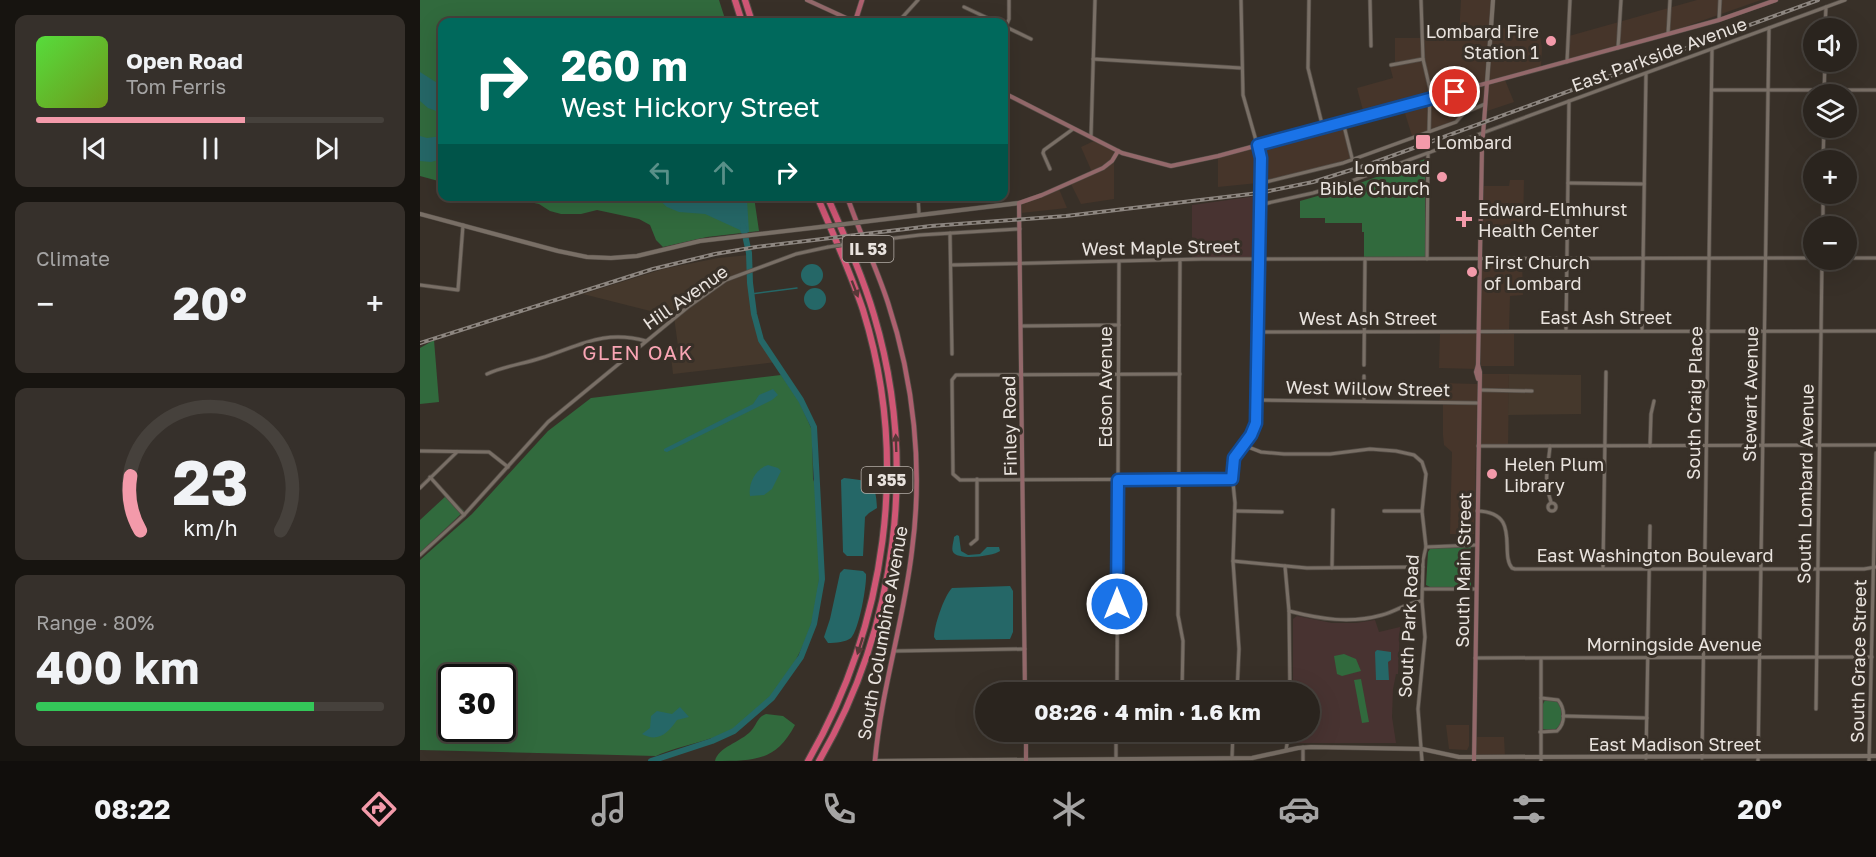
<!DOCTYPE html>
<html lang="en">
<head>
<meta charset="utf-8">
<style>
	:root { --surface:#2a241e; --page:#36302b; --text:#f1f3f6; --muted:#a5a4a4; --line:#46413c; --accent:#f39aaa }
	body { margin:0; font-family:"Golos Text",sans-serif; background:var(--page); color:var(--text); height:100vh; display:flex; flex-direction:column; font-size:22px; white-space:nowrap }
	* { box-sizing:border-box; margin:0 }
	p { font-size:20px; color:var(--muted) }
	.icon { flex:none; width:33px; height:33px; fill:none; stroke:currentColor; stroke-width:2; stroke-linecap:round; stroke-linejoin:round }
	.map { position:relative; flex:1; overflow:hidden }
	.sheet { display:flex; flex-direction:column; gap:15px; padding:15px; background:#171410; width:420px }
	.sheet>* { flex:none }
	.guide { position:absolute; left:18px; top:18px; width:570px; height:183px; border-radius:12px; box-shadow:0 6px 24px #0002,0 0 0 2px var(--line); background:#00695c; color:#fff; overflow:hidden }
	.controls { position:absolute; left:1383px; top:18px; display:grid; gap:12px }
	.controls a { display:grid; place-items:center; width:54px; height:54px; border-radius:50%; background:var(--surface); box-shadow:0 6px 24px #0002,0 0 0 2px var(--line); font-size:30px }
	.speed { position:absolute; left:18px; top:664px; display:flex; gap:12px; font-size:30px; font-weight:700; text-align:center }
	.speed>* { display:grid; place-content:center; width:78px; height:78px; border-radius:50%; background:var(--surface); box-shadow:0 6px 24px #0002,0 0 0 2px var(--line); line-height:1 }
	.speed .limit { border:3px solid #111; border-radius:9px; background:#fff; color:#111 }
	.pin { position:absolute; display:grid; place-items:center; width:51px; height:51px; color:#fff; margin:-26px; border:3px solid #fff; border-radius:50%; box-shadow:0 2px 6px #0007 }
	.me { position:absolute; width:66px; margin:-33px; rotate:0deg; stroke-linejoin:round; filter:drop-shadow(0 0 4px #0008) }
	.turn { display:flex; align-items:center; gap:21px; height:126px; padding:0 24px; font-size:27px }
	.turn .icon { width:78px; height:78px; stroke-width:2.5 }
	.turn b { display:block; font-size:42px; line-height:51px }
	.lanes { display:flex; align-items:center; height:57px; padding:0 24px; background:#0003; justify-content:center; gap:30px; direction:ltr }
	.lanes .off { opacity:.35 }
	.big { font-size:45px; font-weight:700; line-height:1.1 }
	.sheet .card { flex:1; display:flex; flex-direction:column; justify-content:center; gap:9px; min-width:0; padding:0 21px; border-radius:12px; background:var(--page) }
	.sheet .dial { align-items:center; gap:0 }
	.dial svg { height:156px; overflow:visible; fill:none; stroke:var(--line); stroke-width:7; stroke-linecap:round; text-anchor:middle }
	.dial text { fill:var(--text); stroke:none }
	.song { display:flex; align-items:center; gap:18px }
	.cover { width:72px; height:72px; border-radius:9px; background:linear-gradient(135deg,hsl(110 70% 55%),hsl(80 70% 35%)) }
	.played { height:6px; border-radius:3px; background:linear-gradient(90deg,var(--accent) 60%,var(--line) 60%) }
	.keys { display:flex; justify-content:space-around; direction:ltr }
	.heat { display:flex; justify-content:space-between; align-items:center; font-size:33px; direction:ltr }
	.charge { height:9px; border-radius:4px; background:linear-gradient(90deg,#34c759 80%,var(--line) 0) }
	.trip { position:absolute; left:555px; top:682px; width:345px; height:60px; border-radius:30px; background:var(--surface); box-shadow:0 6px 24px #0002,0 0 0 2px var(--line); font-weight:700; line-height:60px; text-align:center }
	.menu { display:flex; height:96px; justify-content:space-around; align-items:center; background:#110e0c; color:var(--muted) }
	.menu .icon { width:42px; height:42px }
	.menu .active { color:var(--accent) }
	.menu b { font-size:27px; color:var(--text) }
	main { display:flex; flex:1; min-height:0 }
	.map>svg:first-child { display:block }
</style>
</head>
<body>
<main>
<section class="sheet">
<div class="card">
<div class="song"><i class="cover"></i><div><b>Open Road</b><p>Tom Ferris</p></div></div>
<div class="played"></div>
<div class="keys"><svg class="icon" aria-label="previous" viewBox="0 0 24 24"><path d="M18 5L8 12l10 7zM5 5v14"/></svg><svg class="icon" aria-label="pause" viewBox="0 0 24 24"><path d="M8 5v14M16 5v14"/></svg><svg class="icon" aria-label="next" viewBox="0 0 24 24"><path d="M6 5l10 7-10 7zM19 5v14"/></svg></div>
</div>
<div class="card"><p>Climate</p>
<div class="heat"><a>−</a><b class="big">20°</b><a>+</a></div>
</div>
<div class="card dial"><svg viewBox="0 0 100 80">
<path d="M14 69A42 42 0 1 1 86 69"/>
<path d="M14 69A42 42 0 0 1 9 41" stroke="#f39aaa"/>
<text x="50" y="56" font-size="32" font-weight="700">23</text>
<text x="50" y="72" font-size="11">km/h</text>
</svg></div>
<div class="card"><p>Range · 80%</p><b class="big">400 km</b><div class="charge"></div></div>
</section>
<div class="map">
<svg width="1456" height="761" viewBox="0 0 1456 761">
	<rect width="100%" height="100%" fill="#383028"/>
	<!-- commercial -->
	<g fill="#46352a">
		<polygon points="1041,0 1074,0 1073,28 1119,29 1122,48 1121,67 944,114 937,88 973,78 969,63 975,62 975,38 1000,38 1003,36 1039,37"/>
		<polygon points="1277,0 1341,0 1247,33 1148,60 1149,36"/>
		<polygon points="1085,80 1094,102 1067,111 1069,85"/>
		<polygon points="1066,85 1065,108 1045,114 1040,121 993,139 983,107"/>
		<polygon points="924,123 933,157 909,166 841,181 842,156 839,146"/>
		<polygon points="676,140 697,152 689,162 672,172 661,147"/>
		<polygon points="837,147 839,157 838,183 798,187 798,157"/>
		<polygon points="694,160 694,199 661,204 651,184"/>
		<polygon points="1090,180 1104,180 1103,228 1062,228 1064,186 1089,186"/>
		<polygon points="639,189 647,208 601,213 600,204"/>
		<polygon points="1102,260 1103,295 1090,296 1089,330 1061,330 1061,261"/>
		<polygon points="1020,333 1058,333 1057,369 1019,368"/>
		<rect x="1061" y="333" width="33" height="33"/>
		<polygon points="1061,374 1089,374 1088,447 1060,448"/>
		<polygon points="1020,383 1057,384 1057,402 1019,401"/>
		<polygon points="1023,404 1057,404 1054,534 1030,534 1032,452 1024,445 1023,435"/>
		<polygon points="1026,725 1049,725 1049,746 1047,750 1029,749"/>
		<polygon points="1056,737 1084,737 1085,757 1056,757"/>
	</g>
	<!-- built -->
	<g fill="#45382c">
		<polygon points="329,255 330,283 334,314 341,340 356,362 253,374 251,356 258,346 254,317 163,294 243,269 298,258"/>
		<polygon points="1089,374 1161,375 1161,414 1088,415"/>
	</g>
	<!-- education -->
	<g fill="#483331">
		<polygon points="837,196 836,258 772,258 772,205"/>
		<polygon points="877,616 912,623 936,623 955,620 959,632 980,627 978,674 976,674 973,689 972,717 976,743 871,743 872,732 890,732 890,693 873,693 873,619"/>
	</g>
	<!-- green -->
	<g fill="#316a3d" fill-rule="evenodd">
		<polygon points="0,0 299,0 306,22 22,22 22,182 0,176"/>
		<polygon points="1005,159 1005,257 944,257 944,232 942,232 942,223 905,223 905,218 880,218 880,201 929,187"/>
		<polygon points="86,197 334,197 339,231 287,237 243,247 236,240 230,225 219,219 177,210 161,214 141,214 130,211 119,204"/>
		<polygon points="14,340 19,402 0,404 0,348"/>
		<path d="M361 375 379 401 392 430 393 479 397 490C397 524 402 558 398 591 394 640 359 699 318 726 293 742 262 744 236 756L0 750V560L52 514 128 431 171 398ZM32 678H82V729H32Z"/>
		<polygon points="27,495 44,511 0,553 0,520"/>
		<polygon points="1021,547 1051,547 1051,587 1010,587 1006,585 1008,552 1010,549"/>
		<polygon points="924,654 936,659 941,671 922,676 917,674 914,656"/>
		<polygon points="941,679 949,722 942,723 934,680"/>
		<polygon points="1125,700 1135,700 1141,706 1141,725 1133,731 1123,729 1123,704"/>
		<path d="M346 714 363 716 375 725C356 761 335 761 295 761 298 747 321 742 331 731 337 725 337 717 346 714Z"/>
	</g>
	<!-- water -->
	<g fill="#256767">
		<polygon points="0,72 22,86 22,113 8,108 0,101"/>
		<polygon points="0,136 7,138 22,136 22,159 11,162 0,161"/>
		<polygon points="236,197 268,197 285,202 288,201 289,197 324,197 327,200 329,232 321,233 320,230 285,214 259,212 247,207"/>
		<circle cx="392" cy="275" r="11"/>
		<circle cx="395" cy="299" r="11"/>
		<polygon points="353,389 358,395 352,400 247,452 244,451 244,449 333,404 339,395"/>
		<path d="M348 465 358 468 361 471 352 489 344 495 330 496C328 484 335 469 348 465Z"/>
		<path d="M424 478C449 481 456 479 457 508L449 513 445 517 443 556H427L423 552 421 480Z"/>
		<path d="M537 535 539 536 541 551 548 555 560 554 567 547H579L580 551C574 556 538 561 533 552 531 549 534 540 534 537Z"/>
		<path d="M424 569 443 571 446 574C447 585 439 630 431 638 426 642 416 643 408 643L404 637 410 619 420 573Z"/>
		<path d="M590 586 593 591V632L590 639 516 640 514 637C514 626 524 596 532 588Z"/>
		<polygon points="957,650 971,652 971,660 968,662 969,680 956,680 955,652"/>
		<path d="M260 707 269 717 257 720C248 733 238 743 222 734L230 728 231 716 237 711 252 714Z"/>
	</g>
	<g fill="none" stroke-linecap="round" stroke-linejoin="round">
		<!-- stream -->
		<polyline stroke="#256767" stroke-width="1.5" points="331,294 377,288"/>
		<!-- river -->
		<polyline stroke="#256767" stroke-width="6" points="231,761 292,741 314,731 352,698 381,657 394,624 402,579 394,427 381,400 341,340 334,314 330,283 329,253 323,226"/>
		<defs>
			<g id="minor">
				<polyline points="889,0 888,68 903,128"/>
				<polyline points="950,0 951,46"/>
				<polyline points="1001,0 1003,59 1010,89 1009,132"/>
				<polyline points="544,7 576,22"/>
				<polyline points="1299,20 1300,0"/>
				<polyline points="478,22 498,0"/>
				<polyline points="584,26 611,39"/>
				<polyline points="1405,28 1406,7"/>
				<polyline points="584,32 589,19 589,0"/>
				<polyline points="1248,34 1250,0"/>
				<polyline points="1198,48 1201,0"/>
				<polyline points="673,59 821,68"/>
				<polyline points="1147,62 1150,0"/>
				<polyline points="971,65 1003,59"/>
				<polyline points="1293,90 1456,90"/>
				<polyline points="1404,94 1405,62"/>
				<polyline points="923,122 932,158"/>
				<polyline points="671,136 675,0"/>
				<polyline points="1403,160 1404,128"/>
				<polyline points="630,169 623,153 624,150 653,129"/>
				<polyline points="840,182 846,182 923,163 1036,122 1044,113 1065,104"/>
				<polyline points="1148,183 1224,184"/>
				<polyline points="498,196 499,214"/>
				<polyline points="839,205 893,193 926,183 1425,0"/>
				<polyline points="1403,226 1403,194"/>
				<polyline points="530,233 532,354"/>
				<polyline points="450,241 500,235 600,229"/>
				<polyline points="1426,258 1456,258"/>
				<polyline points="1007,259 1008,154"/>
				<polyline points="760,260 758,615 763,641 762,693"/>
				<polyline points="531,265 782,259 1394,258"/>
				<polyline points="0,285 38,290 43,225"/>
				<polyline points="601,326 699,325"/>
				<polyline points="1146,330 1149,101"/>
				<polyline points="1222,330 1226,74"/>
				<polyline points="837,332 1456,331"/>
				<polyline points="944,365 945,259"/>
				<path d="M67 374C84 366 103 364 121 358 159 346 184 329 226 341"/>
				<polyline points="760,374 536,375 532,380 533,474 540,480 811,479"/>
				<polyline points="1060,390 1112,391"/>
				<polyline points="837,400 1058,403"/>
				<polyline points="944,401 944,376"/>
				<polyline points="823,445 841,452 864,454 910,454 950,449 976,451 994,455 1002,462 1006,474 1002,511 1006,547 1003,560 1002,601 1005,637 998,709 1002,761"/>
				<polyline points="1058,446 1456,445"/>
				<path d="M1130 446C1128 471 1123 477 1131 502"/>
				<polyline points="1230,446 1231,414 1234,401"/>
				<polyline points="0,451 69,452 88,467"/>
				<polyline points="10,477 44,515"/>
				<polyline points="0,488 37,452"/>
				<circle cx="1132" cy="507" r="4"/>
				<polyline points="815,511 862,512"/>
				<polyline points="964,511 1002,511"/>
				<path d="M1057 511C1102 512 1079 553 1092 568L1095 569H1444L1456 567"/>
				<polyline points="551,544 557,539 557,479"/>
				<polyline points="1006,547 1057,545"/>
				<polyline points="0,555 44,515 128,422 268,307 306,280 376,254 408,247"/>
				<polyline points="813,561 887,568 1003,567"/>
				<path d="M865 566 869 611C900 619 930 624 962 615 975 612 988 602 1001 601"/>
				<polyline points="912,568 913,510"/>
				<polyline points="1183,568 1186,372"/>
				<polyline points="1004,589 1056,589"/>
				<polyline points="869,611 870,693"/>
				<polyline points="475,651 605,649"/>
				<polyline points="1055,658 1452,657"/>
				<polyline points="697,693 699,262"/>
				<polyline points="817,693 819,649 813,561 815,503 812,473 814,458 834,430 837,416 841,158 823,95 821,0"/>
				<polyline points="1396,709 1402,260"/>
				<polyline points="1143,716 1227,718"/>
				<path d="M1120 732 1137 731C1146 723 1145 708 1138 700L1121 698"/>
				<polyline points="866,750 869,732"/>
				<polyline points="812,758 813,732"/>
				<polyline points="1226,758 1230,526"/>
				<polyline points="1282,758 1292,49"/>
				<polyline points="696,759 696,732"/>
				<polyline points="883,761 883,747"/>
				<polyline points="1121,761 1121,659"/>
				<polyline points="1338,761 1349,28"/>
				<polyline points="1449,761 1456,453"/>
			</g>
			<g id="tertiary">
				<polyline points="1067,83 1073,0"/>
				<polyline points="0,214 138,251 167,257 191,258 217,256 280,241 400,227"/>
				<polyline points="442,222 599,203"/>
				<polyline points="455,761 832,758 878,748 891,747 1002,749 1039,757 1054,757 1456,756"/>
			</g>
			<g id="secondary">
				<polyline points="387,0 435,22"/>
				<polyline points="584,93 702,153 751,166 798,156 1248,34 1299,20 1356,0"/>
				<polyline points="1058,379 1056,372 1058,365 1062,148 1067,83"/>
				<polyline points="605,693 599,203 622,195 683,168 692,161 698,151"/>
				<polyline points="606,732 606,761"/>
				<polyline points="1054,761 1060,372 1058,365"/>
			</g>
			<g id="primary">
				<polyline points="435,22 442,0"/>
				<path d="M427 196C439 232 456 266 468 303 494 382 503 468 492 550 484 621 461 690 455 761"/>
			</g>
			<g id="motorway">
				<polyline points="315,0 322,22"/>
				<polyline points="325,0 332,22"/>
				<path d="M388 761C466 625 490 461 443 310 430 271 413 234 397 196"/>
				<path d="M399 761C477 627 498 463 454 315 442 274 424 235 407 196"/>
			</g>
		</defs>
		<!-- minor casing -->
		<use href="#minor" stroke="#544d46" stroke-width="4.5"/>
		<!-- tertiary casing -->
		<use href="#tertiary" stroke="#544d46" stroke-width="5"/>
		<!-- secondary casing -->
		<use href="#secondary" stroke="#544d46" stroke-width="5"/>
		<!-- primary casing -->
		<use href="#primary" stroke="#544d46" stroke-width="6"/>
		<!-- motorway casing -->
		<use href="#motorway" stroke="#544d46" stroke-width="8"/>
		<!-- minor -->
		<use href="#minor" stroke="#796f66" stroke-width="3"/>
		<!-- tertiary -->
		<use href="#tertiary" stroke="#796f66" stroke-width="4"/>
		<!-- secondary -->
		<use href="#secondary" stroke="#93686a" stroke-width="4"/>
		<!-- primary -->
		<use href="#primary" stroke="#ad606f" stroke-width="4.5"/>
		<!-- motorway -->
		<use href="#motorway" stroke="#d05675" stroke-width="6"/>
		<defs>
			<polyline id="rail" points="0,343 233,269 295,254 336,247 511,226 646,216 839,193 893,182 947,165 1398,0"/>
		</defs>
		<!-- rail casing -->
		<use href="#rail" stroke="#8d8680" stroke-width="4"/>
		<!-- rail -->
		<use href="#rail" stroke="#383028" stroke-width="1.5" stroke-dasharray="4.5" stroke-linecap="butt"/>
		<defs>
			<polyline id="minor-bridge" points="408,247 450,241"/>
			<polyline id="tertiary-bridge" points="400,227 442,222"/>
		</defs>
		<!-- minor-bridge casing -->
		<use href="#minor-bridge" stroke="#544d46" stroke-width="4.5" stroke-linecap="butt"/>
		<!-- tertiary-bridge casing -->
		<use href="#tertiary-bridge" stroke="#544d46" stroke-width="5" stroke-linecap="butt"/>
		<!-- minor-bridge -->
		<use href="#minor-bridge" stroke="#796f66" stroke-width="3"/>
		<!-- tertiary-bridge -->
		<use href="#tertiary-bridge" stroke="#796f66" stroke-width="4"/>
	</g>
	<!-- one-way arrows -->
	<defs><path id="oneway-solid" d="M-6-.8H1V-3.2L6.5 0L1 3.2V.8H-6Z" transform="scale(1.5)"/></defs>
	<g fill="#563837">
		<use href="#oneway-solid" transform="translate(435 289) rotate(69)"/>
		<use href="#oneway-solid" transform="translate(476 443) rotate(-92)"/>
		<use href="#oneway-solid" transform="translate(440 646) rotate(108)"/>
	</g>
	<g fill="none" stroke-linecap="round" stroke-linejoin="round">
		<defs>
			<polyline id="route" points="697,604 698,480 812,479 814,458 831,435 836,423 841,158 838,145 1035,92"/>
		</defs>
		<!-- route casing -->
		<use href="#route" stroke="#114b97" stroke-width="15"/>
		<!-- route -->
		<use href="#route" stroke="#1a73e8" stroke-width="10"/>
	</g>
	<!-- markers -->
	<g fill="#f39aaa" stroke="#383028" stroke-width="2">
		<circle cx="1131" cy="41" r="6"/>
		<rect x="995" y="134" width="16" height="16" rx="3"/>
		<circle cx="1022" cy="177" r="6"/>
		<path d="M1041 210h6v6h6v6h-6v6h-6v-6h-6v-6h6z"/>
		<circle cx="1052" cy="272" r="6"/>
		<circle cx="1072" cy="474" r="6"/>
	</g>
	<g text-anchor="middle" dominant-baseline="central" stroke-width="6" stroke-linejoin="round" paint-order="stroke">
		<!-- shield labels -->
		<g fill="#383028" stroke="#b4ada7" stroke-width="1.5">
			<rect x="422.5" y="236" width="51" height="26" rx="4.5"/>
			<rect x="441.5" y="467" width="51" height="26" rx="4.5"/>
		</g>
		<g font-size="16" font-weight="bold" fill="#e9e3de">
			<text x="448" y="249">IL 53</text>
			<text x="467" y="480">I 355</text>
		</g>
		<!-- poi labels -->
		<g font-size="18" fill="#e9e3de" stroke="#383028" text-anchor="start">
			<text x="1119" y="31" text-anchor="end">Lombard Fire<tspan x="1119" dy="21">Station 1</tspan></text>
			<text x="1016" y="142">Lombard</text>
			<text x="1010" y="167" text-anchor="end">Lombard<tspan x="1010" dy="21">Bible Church</tspan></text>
			<text x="1058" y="209">Edward-Elmhurst<tspan x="1058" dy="21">Health Center</tspan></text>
			<text x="1064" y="262">First Church<tspan x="1064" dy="21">of Lombard</tspan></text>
			<text x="1084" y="464">Helen Plum<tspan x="1084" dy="21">Library</tspan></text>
		</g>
		<!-- street labels -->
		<g font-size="18" fill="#e9e3de" stroke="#383028">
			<text transform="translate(1239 54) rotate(-20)">East Parkside Avenue</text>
			<text transform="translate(741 247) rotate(-1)">West Maple Street</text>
			<text transform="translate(265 297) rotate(-35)">Hill Avenue</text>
			<text x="1186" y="317">East Ash Street</text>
			<text x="948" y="318">West Ash Street</text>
			<text transform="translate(685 387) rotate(-90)">Edson Avenue</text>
			<text transform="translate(948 388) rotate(1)">West Willow Street</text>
			<text transform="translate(1330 394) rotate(-89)">Stewart Avenue</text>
			<text transform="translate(1274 403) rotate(-89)">South Craig Place</text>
			<text transform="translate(589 426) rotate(-91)">Finley Road</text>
			<text transform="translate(1385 484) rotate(-89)">South Lombard Avenue</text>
			<text x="1235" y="555">East Washington Boulevard</text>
			<text transform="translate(1043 570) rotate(-89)">South Main Street</text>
			<text transform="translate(988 626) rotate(-87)">South Park Road</text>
			<text transform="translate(462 633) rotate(-80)">South Columbine Avenue</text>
			<text x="1254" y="644">Morningside Avenue</text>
			<text transform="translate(1438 661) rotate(-89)">South Grace Street</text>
			<text x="1255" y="744">East Madison Street</text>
		</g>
		<!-- neighbourhood labels -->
		<g font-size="20" letter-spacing="1.5" fill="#f9a5b4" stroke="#383028">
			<text x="218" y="352">GLEN OAK</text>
		</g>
	</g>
</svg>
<div class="controls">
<a><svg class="icon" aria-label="sound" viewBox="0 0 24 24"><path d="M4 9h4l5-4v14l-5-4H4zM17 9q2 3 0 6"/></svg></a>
<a><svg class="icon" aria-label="layers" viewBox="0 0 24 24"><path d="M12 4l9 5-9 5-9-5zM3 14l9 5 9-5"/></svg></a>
<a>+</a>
<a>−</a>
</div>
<div class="speed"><div class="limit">30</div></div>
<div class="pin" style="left:1035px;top:92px;background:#d93025"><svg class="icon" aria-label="arrive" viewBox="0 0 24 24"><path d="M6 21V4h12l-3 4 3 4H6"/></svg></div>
<svg class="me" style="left:697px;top:604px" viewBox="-20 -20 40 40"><circle r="17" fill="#1a73e8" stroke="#fff" stroke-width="3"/><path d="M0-11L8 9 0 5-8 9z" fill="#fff"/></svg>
<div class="trip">08:26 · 4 min · 1.6 km</div>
<div class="guide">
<div class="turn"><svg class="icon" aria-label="right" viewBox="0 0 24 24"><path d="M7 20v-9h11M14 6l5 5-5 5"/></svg><div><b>260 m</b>West Hickory Street</div></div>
<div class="lanes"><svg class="icon off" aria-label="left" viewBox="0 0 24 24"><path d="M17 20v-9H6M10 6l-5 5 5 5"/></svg><svg class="icon off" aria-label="ahead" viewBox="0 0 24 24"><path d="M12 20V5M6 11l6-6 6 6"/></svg><svg class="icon" aria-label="right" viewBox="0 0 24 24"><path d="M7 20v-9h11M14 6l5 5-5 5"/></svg></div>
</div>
</div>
</main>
<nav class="menu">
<b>08:22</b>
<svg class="icon active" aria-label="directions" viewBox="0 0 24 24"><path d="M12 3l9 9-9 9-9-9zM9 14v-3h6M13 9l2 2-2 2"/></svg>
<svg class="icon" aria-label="music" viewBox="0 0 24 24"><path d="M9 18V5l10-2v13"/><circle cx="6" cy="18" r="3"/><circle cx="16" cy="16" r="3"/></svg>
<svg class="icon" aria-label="phone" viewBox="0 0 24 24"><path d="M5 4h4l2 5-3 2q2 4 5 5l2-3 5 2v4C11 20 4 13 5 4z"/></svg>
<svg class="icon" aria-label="climate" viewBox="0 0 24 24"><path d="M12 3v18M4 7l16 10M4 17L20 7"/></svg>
<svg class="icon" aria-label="car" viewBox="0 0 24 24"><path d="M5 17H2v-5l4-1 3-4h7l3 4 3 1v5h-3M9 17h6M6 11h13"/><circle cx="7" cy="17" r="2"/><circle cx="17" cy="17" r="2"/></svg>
<svg class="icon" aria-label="filters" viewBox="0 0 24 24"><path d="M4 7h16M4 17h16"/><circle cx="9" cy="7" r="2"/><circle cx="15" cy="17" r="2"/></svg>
<b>20°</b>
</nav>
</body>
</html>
